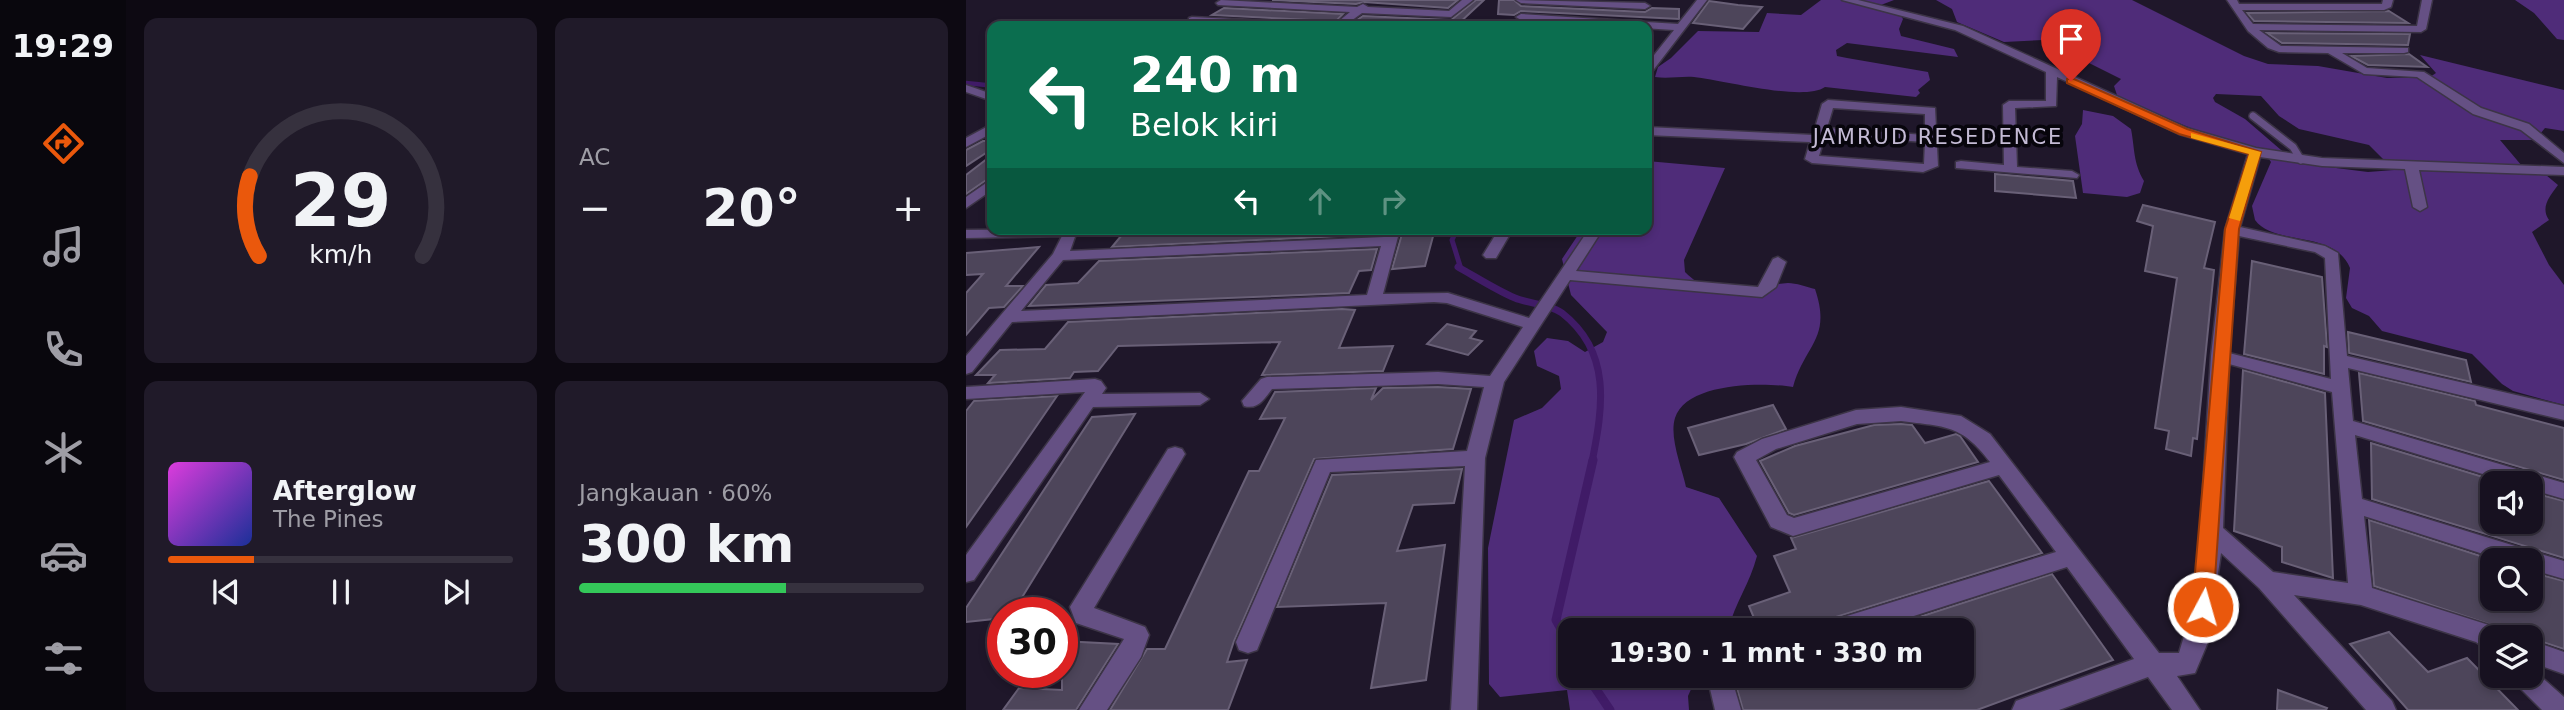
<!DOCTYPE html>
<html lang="id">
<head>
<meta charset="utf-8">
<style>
	:root { --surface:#171120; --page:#201a29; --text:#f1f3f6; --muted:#9e9da5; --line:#36313e; --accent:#ea580c }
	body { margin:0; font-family:"DejaVu Sans",sans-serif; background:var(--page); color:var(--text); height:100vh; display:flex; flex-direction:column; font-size:26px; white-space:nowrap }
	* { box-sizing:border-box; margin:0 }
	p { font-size:23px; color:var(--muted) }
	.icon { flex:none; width:38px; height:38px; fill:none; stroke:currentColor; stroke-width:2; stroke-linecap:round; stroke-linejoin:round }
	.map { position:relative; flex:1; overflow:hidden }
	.drawer { display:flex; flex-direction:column; gap:18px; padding:18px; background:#0d0912; width:840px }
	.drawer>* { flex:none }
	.banner { position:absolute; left:21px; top:21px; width:665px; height:214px; border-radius:14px; box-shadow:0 4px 10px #0003,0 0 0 2px var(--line); background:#0b6e4f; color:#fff; overflow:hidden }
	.controls { position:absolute; left:1514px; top:471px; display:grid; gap:14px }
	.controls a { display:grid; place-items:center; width:63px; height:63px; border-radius:14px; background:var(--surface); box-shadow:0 4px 10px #0003,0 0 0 2px var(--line); font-size:35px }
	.speed { position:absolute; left:21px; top:597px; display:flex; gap:14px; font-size:35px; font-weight:700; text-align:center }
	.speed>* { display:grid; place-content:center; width:91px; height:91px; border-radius:50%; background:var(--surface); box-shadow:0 4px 10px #0003,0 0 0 2px var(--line); line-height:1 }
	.speed .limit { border:10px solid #d22; background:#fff; color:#111 }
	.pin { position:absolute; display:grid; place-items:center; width:60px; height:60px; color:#fff; margin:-72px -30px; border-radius:50% 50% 50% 0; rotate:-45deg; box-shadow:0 0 7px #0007 }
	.pin .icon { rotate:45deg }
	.me { position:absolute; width:77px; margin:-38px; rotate:6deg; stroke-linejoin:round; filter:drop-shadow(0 0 5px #0008) }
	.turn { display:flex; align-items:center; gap:24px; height:147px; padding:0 28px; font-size:32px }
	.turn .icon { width:91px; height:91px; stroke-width:2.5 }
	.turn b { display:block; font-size:49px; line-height:60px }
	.lanes { display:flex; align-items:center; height:66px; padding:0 28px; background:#0003; justify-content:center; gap:35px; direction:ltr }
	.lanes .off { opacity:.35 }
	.big { font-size:52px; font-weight:600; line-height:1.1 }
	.drawer .card { flex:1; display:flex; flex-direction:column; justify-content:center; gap:10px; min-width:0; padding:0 24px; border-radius:14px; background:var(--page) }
	.drawer .dial { align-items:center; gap:0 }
	.dial svg { height:182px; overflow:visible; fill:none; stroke:var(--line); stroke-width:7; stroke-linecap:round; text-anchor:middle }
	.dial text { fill:var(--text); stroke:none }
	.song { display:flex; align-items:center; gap:21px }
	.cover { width:84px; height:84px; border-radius:10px; background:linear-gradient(135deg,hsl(300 70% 55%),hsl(230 70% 35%)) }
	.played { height:7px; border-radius:4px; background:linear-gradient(90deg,var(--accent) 25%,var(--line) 25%) }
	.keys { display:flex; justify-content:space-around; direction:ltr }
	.heat { display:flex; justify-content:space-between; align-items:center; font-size:38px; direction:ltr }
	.charge { height:10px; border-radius:5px; background:linear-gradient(90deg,#34c759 60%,var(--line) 0) }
	.drawer .tiles { flex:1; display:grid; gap:18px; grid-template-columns:repeat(2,1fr) }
	.trip { position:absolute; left:592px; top:618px; width:416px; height:70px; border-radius:14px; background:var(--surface); box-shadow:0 4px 10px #0003,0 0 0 2px var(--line); font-weight:600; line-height:70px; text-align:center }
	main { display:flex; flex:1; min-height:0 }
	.dock { display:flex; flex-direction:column; width:126px; justify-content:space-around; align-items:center; background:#09070d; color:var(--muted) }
	.dock .icon { width:49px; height:49px }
	.dock .active { color:var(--accent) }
	.dock b { font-size:32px; color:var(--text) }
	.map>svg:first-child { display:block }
</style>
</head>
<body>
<main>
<nav class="dock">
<b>19:29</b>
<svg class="icon active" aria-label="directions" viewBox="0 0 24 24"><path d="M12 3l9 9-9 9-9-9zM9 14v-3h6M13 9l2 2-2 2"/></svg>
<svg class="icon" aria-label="music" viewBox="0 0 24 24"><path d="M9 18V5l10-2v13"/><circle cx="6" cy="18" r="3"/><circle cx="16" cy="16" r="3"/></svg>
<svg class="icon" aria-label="phone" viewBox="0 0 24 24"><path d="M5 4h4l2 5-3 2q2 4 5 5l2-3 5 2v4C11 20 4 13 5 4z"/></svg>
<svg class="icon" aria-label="climate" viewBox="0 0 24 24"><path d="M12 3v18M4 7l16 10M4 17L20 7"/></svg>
<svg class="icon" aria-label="car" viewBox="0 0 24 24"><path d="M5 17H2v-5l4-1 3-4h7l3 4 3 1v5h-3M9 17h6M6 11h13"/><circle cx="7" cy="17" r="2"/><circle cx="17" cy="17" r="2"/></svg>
<svg class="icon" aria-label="filters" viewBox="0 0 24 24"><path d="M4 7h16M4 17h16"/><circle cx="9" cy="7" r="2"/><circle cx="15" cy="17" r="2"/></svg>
</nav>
<section class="drawer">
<div class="tiles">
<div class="card dial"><svg viewBox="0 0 100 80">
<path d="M14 69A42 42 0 1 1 86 69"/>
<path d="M14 69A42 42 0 0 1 10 34" stroke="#ea580c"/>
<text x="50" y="56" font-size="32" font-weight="700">29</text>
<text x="50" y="72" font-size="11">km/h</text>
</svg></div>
<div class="card"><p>AC</p>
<div class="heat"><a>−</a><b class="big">20°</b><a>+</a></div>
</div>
<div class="card">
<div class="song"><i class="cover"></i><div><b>Afterglow</b><p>The Pines</p></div></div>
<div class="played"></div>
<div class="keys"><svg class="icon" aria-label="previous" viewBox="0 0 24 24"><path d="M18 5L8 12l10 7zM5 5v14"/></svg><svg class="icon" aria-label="pause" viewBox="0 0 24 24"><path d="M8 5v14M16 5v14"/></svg><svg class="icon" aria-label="next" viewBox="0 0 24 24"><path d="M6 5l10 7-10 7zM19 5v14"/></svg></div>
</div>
<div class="card"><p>Jangkauan · 60%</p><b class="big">300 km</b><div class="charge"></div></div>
</div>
</section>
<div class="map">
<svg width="1598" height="710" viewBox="0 0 1598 710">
	<rect width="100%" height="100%" fill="#1f172a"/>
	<!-- forest -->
	<g fill="#4f2c79" fill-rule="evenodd">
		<path d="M855 0H928L915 5 933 13 937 19 933 29 935 36 988 49 992 57 881 43 870 50 871 56 881 58 962 72 964 80 952 90 954 93 950 97 859 87C837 102 757 80 728 77 715 76 702 79 689 77L692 67 705 58 732 31 793 32 801 13 835 15Z"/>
		<path d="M970 0H1166L1278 56 1302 64 1352 66 1421 78 1464 77 1470 73 1454 55 1598 90V131L1579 128 1569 140H1534L1556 166 1580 175 1592 185C1584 196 1574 207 1583 220L1566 232 1583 265 1598 285V405L1547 391 1536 384 1506 354 1416 331 1403 316 1386 308 1380 298 1384 268C1368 229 1309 247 1289 220L1286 206 1305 162 1297 151 1249 138 1152 98 1148 86 1155 79 1077 40 1038 42 991 22 986 9ZM1250 94 1295 96 1313 116 1333 129 1403 145 1428 170 1402 172 1330 163 1279 119 1249 102 1247 98Z"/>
		<polygon points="1549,0 1598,0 1598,40 1591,39 1568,13"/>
		<path d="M1117 110 1147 116 1165 129C1169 150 1167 162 1178 181L1174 193 1161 197 1117 193 1109 136 1116 124Z"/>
		<path d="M681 161 759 168 718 260 719 272C758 310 778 286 822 283 830 283 841 287 849 289 866 339 839 344 827 387 798 382 720 382 709 418 703 437 716 468 720 487L753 498 791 556C784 583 769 603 762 630H604V676H731L722 696 723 710H604L601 690 534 697 523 684 522 548 548 420 576 408 595 389 593 376 571 366 568 351 581 338 602 341 619 352 637 342 641 332 605 295 596 259 616 229H681Z"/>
	</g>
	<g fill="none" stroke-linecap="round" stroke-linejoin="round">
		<!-- stream-far3 -->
		<polyline stroke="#401b67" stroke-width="4.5" points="0,83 20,85 26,89"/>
		<!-- stream-far2 -->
		<polyline stroke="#401b67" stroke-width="5" points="491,229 486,240 495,269"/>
		<!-- stream-far1 -->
		<path stroke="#401b67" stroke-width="7" d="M492 267C510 277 530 290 549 298 563 304 584 304 596 313 646 352 637 407 626 462"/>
		<!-- stream -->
		<g stroke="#401b67" stroke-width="9">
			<polyline points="604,645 590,620 627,460"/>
			<polyline points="621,676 644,710"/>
		</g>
	</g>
	<!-- building -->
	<g fill="#4d455a" stroke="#696077" stroke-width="2">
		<polygon points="306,0 492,0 482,8 398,2 390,4"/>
		<polygon points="510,0 518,0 490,26 382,26 397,16 485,20"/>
		<polygon points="533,0 548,0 555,6 679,12 686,8 713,9 713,19 555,11 548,15 532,14"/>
		<polygon points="743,1 772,5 796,7 777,29 727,23"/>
		<polygon points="258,8 377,14 365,26 352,26 345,20 246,15"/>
		<polygon points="1423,11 1442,23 1288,21 1281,13"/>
		<polygon points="1301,33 1444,34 1442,45 1316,43"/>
		<polygon points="1443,54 1461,67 1402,65 1385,56"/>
		<polygon points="17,141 26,141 26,149 0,166 0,150"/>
		<polygon points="26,155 26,176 0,194 0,175"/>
		<polygon points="1029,174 1107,181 1110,198 1029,191"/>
		<polygon points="1177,205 1249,222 1238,268 1248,270 1231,439 1227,438 1225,456 1200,449 1203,431 1189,428 1211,278 1179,271 1187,226 1171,221"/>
		<polygon points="169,229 418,229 416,234 146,247 160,230"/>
		<polygon points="433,229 469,229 459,266 426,269 436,234"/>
		<polygon points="73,247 40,286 57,286 38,307 23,308 0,335 0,293 17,274 0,275 0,253"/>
		<polygon points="411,249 405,270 393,271 383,293 63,306 80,285 112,283 133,261"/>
		<polygon points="1286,261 1356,277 1361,347 1358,346 1358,374 1278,354"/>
		<polygon points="376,309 389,310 373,348 427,346 417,371 296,375 314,342 152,346 132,371 108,372 104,378 22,383 29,375 10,375 34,350 79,349 102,322"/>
		<polygon points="481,324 510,331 504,338 516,341 502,355 461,344"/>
		<polygon points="1382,332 1500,360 1505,382 1383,353"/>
		<polygon points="1277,370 1359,393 1367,578 1316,562 1316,547 1268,531"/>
		<polygon points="1393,373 1509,401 1510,405 1598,428 1598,480 1397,421"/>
		<polygon points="472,387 505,389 487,449 348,459 268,641 261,662 281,660 262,710 144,710 181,649 199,649 283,471 293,471 319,418 294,419 309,392 410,388 405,400 417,388"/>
		<polygon points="91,396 45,463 0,527 0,411 8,401"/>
		<polygon points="807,405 820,429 780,444 733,455 722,428"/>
		<polygon points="169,414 47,612 37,612 37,618 0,622 0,608 126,417"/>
		<polygon points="935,424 946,425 959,443 990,434 994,436 1012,462 828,515 823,513 794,461 829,446 908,425"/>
		<polygon points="1405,443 1537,483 1526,483 1526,522 1566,522 1564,492 1598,501 1598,558 1406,499"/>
		<polygon points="496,469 488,503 447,505 431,551 479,545 460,680 405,688 420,603 311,607 366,475"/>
		<polygon points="1023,481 1076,553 870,617 861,621 857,630 793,630 783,606 824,592 808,556 830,549 825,538"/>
		<polygon points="1403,520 1527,560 1526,598 1550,598 1564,604 1564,572 1598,581 1598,649 1408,586"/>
		<polygon points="1086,574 1147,660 1011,710 777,710 770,685 798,676 1007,676 996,656 996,630 913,630"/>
		<polygon points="1423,632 1462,672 1501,658 1552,710 1442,710 1384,644"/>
		<polygon points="96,641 152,644 110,710 37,710 53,688 96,690"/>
		<polygon points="1312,690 1361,708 1360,710 1311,710"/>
	</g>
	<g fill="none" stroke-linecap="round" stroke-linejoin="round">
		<defs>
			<polyline id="lane-far1" points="1287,116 1290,118"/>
			<polyline id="lane" points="1287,116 1327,147 1335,160"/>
			<g id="street">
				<polygon points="255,0 391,7 397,4 402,7 483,11 496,0 507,0 485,17 396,13 378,26 367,26 384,12 252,5 250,3"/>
				<polygon points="550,0 679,3 684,6 679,9 555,3"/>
				<polygon points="731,0 741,0 685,73 681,74 681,64 708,30 613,24 601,26 603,23 555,20 550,17 555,14 712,24"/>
				<path d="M876 0H892L997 26 1221 128 1290 148 1356 158 1598 167V175L1453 170 1461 207 1454 211 1447 207 1439 169 1356 166 1294 157 1274 227 1359 246 1372 253 1381 356 1598 406V420L1382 368 1387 421 1598 483V499L1564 489V483H1546L1389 435 1396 499 1598 561V579L1564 569V560H1536L1398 516 1406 588 1526 626 1536 637H1526V653L1510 642 1395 605 1328 595 1426 701 1430 710H1400L1293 588 1255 553 1242 642 1229 673 1211 676 1234 710H1206L1182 677 1093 710H1046L1050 701 1168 659 1101 567 904 630H859L863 622 871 619 1090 552 1033 475 827 536 805 527 768 457 771 452 796 439 890 410 935 407 995 416 1024 434 1193 653H1213L1226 609 1232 568 1245 356 1259 230 1282 154 1213 134 1091 77 1090 106 1049 108 1051 167 1106 171 1113 175 1111 178 990 168V162L995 161 1038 165 1037 105 1043 101H1080V72L989 30ZM1273 236 1349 252 1359 258 1365 379 1263 353ZM1263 364 1366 392 1382 583 1307 572 1257 528ZM935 421C980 427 995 424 1024 462L828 518 821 515 790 460 810 449 891 424Z"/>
				<polygon points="1261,0 1271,0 1273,4 1416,4 1417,0 1427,0 1425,7 1418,10 1276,10 1287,24 1451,26 1456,0 1466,0 1460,29 1455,32 1293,30 1315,46 1442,48 1442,52 1438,53 1376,53 1401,68 1458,72 1515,108 1563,124 1598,153 1598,163 1555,130 1507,114 1451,77 1398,74 1362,53 1313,52 1302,48 1282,31"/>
				<polygon points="226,17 345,23 350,26 223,22 223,18"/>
				<polygon points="0,85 26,94 26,101 0,92"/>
				<path d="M862 100 969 108 972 166 957 172 846 163 839 159 844 142 681 135V127L847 135 856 104ZM867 108 959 114V135L861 128ZM859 135 959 142 958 164 853 156Z"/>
				<polygon points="26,124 26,133 0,147 0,138"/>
				<polygon points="26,179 26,190 0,208 0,197"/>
				<path d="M104 229 110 234 104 251 418 237 421 230 429 229 433 233 417 294 482 293 563 318 623 229H637L610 271 792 287 807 259 812 257 820 262 810 287 796 297 604 280 538 382 519 458 511 710H485L499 466 364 472 291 650 282 653 273 650 270 642 350 460 501 451 518 387 472 384 306 389C298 399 292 410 278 406L276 401 295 379 301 377 472 372 524 376 557 327 481 303 468 302 46 322 6 372 0 374V356L87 254 96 236 0 238V230ZM415 246 401 295 55 311 97 260Z"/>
				<polygon points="533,229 547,229 530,258 520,258 517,255"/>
				<polygon points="129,379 135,381 140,388 136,394 234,393 243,399 234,405 127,407 8,580 0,582 0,555 119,392 0,399 0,387"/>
				<polygon points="209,447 216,449 219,454 128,608 179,627 183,635 175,657 141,710 113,710 158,639 110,623 104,607 202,449"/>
				<polygon points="1564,640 1598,652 1598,674 1564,662"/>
				<polygon points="1564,667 1598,697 1598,710 1576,710 1550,684 1547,676 1564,676"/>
				<polygon points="741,676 765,676 775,710 749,710"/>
			</g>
		</defs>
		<!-- lane-far1 casing -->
		<use href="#lane-far1" stroke="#3c3446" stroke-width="7"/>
		<!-- lane casing -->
		<use href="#lane" stroke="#3c3446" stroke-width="10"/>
		<!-- street casing -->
		<use href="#street" stroke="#3c3446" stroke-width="3"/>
		<!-- lane-far1 -->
		<use href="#lane-far1" stroke="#655084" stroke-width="5"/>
		<!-- lane -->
		<use href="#lane" stroke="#655084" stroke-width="7"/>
		<!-- street -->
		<use href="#street" fill="#655084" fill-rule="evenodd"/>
	</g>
	<!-- route -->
	<polygon fill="#ea580c" stroke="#983908" stroke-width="2" points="1101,79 1108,79 1221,129 1295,152 1273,229 1247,607 1244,613 1237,616 1229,613 1226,607 1259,229 1283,154 1213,134 1101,83"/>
	<!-- slow -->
	<polygon fill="#f59e0b" points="1225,133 1295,152 1274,221 1263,218 1283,154 1225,138"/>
	<g text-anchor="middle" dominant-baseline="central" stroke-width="7" stroke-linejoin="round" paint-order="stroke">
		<!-- far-neighbourhood labels -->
		<g font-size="21" letter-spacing="2" fill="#c4bbd5" stroke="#07050c">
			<text x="972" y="137">JAMRUD RESEDENCE</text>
		</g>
	</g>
</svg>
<div class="controls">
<a><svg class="icon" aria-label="sound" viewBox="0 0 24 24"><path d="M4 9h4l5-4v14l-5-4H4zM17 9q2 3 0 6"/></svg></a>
<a><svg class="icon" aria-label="search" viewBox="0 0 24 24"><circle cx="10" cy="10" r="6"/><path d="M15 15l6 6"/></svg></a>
<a><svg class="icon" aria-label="layers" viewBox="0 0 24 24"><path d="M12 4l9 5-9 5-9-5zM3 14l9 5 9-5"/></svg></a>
</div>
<div class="speed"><div class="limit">30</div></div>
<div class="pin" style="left:1105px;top:81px;background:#d93025"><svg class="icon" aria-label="arrive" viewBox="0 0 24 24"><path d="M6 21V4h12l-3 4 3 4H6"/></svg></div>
<svg class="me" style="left:1237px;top:607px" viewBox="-20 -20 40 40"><circle r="17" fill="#ea580c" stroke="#fff" stroke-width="3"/><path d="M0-11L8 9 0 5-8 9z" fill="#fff"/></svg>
<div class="trip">19:30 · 1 mnt · 330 m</div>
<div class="banner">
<div class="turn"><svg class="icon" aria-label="left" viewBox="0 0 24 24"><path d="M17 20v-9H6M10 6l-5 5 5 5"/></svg><div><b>240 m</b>Belok kiri</div></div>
<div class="lanes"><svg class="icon" aria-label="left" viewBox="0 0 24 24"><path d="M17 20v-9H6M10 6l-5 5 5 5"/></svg><svg class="icon off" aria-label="ahead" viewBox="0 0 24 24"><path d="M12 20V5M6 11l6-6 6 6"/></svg><svg class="icon off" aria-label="right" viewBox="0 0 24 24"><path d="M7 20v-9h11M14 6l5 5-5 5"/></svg></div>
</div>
</div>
</main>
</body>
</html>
